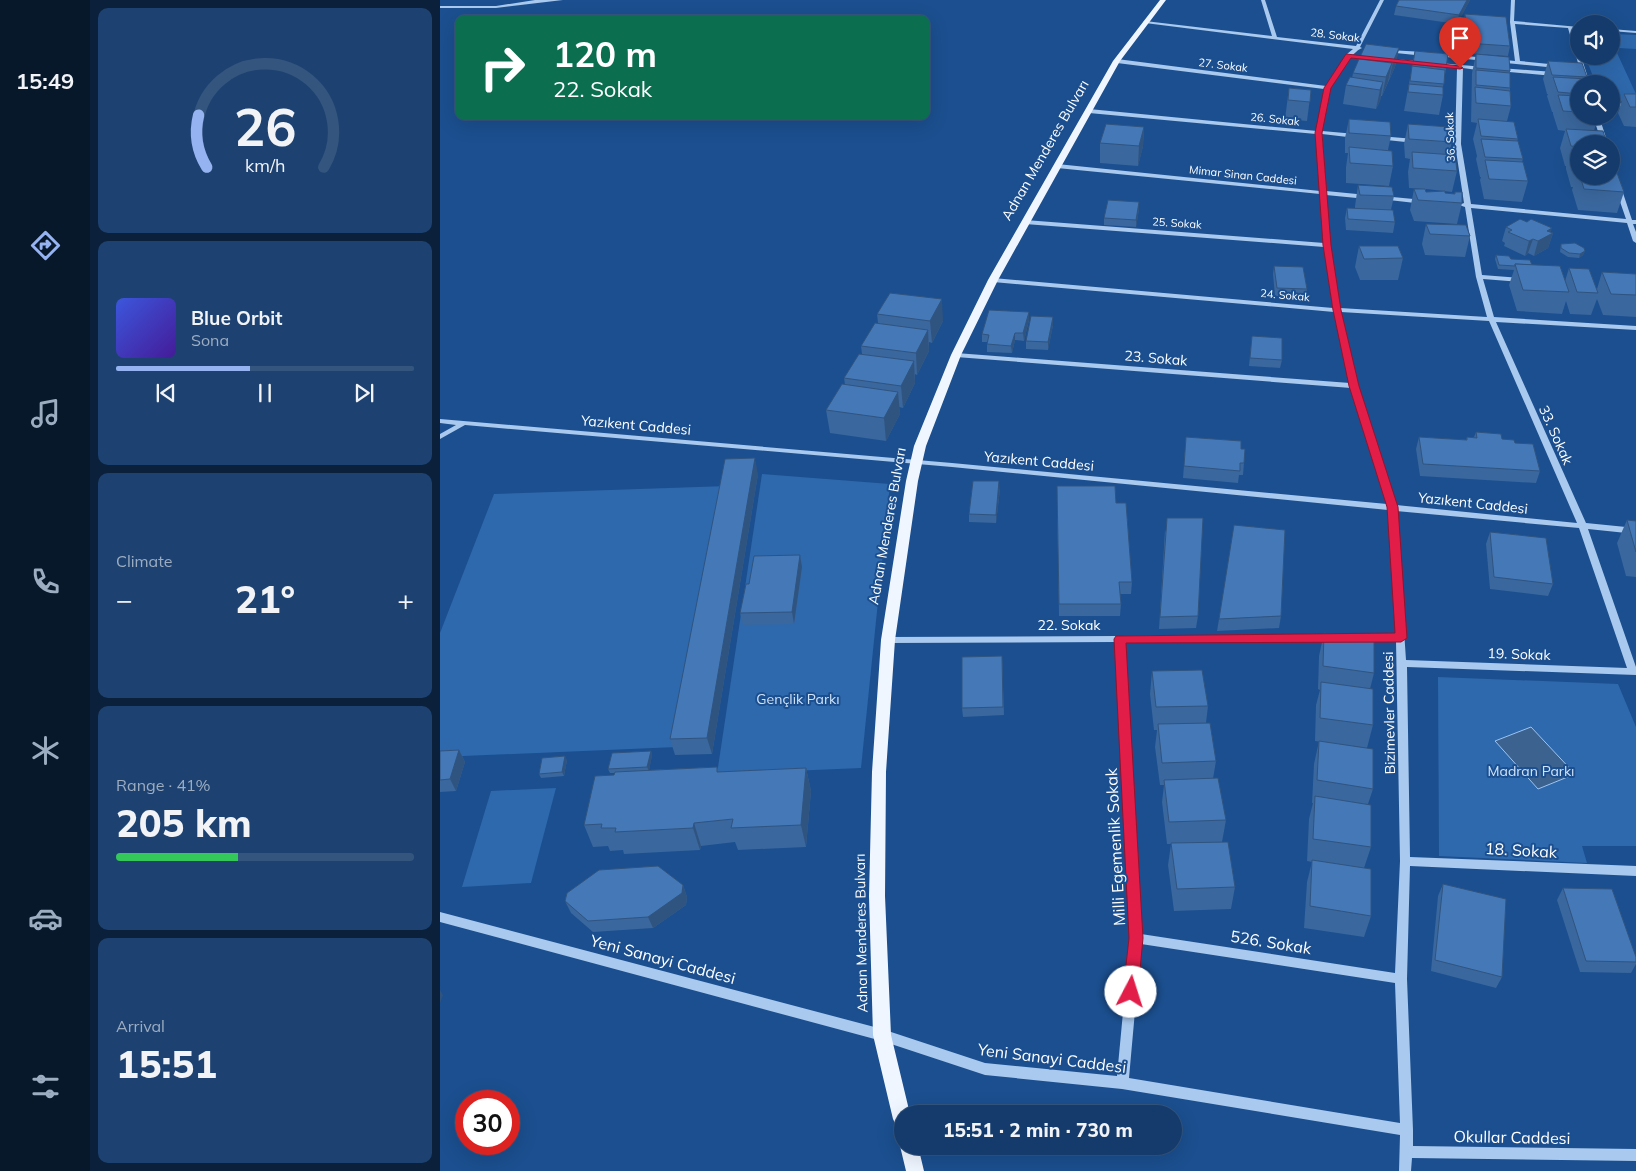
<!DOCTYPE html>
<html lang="en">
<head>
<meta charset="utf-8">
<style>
	:root { --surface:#143b6b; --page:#1d4271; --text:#f1f3f6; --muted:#9dadc1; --line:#33557e; --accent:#95b2f1 }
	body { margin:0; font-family:Mulish,sans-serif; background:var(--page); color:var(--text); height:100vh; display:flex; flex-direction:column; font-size:19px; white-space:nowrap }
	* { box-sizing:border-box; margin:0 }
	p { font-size:16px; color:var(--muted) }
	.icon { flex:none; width:28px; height:28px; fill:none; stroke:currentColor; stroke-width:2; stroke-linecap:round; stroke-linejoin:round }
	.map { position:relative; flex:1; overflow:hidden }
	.side { display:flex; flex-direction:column; gap:8px; padding:8px; background:#0b203b; width:350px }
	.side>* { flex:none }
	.guide { position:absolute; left:15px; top:15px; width:475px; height:105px; border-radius:10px; box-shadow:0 5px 20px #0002,0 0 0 1px var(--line); background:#0b6e4f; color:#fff; overflow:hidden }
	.buttons { position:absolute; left:1130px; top:15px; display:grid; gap:10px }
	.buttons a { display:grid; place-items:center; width:50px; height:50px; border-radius:50%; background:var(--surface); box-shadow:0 5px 20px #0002,0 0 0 1px var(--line); font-size:25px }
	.speed { position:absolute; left:15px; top:1090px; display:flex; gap:10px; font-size:25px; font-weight:700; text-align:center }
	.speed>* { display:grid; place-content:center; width:65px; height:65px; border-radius:50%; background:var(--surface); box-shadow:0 5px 20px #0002,0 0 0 1px var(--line); line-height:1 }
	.speed .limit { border:8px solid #d22; background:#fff; color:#111 }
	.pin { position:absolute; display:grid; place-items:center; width:42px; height:42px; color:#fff; margin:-51px -21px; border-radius:50% 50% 50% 0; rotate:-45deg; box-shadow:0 0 5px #0007 }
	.pin .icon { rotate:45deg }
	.me { position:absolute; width:55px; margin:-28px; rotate:5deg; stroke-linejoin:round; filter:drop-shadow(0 0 4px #0008) }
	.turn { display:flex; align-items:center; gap:18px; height:105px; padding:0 15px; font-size:22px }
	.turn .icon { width:65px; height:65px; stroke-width:2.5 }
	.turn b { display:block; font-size:35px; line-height:42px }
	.big { font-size:38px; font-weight:800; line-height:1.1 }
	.side .card { flex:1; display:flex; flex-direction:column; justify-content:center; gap:8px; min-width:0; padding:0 18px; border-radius:10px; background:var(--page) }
	.side .dial { align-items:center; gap:0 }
	.dial svg { height:130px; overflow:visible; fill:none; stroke:var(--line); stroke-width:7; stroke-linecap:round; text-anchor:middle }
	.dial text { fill:var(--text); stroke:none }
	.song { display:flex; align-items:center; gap:15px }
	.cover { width:60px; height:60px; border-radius:8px; background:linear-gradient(135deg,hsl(230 70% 55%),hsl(260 70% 35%)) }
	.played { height:5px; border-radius:2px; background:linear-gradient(90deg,var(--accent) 45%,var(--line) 45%) }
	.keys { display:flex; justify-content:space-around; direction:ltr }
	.heat { display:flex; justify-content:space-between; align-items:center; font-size:28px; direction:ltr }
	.charge { height:8px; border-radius:4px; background:linear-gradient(90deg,#34c759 41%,var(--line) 0) }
	.trip { position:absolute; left:454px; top:1105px; width:288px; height:50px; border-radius:25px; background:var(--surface); box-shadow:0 5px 20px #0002,0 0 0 1px var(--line); font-weight:800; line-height:50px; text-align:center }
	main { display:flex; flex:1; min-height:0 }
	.tab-bar { display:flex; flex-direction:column; width:90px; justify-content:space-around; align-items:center; background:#08182b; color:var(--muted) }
	.tab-bar .icon { width:35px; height:35px }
	.tab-bar .selected { color:var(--accent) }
	.tab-bar b { font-size:22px; color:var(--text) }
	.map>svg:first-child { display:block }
</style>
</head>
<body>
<main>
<nav class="tab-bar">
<b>15:49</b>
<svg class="icon selected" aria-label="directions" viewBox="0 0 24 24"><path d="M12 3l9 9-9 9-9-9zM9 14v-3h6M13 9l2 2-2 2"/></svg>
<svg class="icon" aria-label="music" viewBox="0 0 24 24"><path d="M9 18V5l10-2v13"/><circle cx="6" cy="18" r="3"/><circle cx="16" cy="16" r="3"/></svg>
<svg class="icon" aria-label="phone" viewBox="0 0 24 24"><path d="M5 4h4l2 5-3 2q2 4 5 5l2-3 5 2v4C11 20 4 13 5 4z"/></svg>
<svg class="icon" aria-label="climate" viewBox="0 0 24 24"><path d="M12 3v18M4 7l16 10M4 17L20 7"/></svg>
<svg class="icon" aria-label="car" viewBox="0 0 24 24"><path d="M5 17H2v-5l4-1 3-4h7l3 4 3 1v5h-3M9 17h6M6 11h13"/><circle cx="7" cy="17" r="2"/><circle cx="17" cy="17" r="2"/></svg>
<svg class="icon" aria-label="filters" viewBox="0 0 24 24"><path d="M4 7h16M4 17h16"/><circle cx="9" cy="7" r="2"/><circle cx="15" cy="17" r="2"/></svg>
</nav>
<section class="side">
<div class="card dial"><svg viewBox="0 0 100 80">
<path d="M14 69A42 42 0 1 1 86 69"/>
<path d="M14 69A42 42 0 0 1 9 37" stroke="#95b2f1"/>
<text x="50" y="56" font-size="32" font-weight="700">26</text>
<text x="50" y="72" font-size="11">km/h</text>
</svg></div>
<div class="card">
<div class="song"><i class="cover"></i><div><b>Blue Orbit</b><p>Sona</p></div></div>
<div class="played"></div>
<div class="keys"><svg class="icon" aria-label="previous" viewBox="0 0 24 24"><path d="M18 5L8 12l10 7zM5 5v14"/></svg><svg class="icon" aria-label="pause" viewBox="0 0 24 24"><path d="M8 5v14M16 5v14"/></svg><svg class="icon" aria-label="next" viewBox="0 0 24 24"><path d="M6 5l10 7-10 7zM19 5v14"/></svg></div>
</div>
<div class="card"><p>Climate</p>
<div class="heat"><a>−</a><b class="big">21°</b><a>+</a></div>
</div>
<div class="card"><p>Range · 41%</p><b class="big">205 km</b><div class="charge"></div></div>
<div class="card"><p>Arrival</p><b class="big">15:51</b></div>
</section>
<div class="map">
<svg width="1196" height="1171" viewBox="0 0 1196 1171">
	<rect width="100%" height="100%" fill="#1b4f8f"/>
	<!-- green -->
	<g fill="#2e69ad">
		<polygon points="1173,34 1196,35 1196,49 1179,48"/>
		<polygon points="1171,40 1196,94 1196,102 1171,101 1171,84 1156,84 1145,56 1171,56"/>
		<polygon points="322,474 450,484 421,768 277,774"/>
		<polygon points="287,486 237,747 0,757 0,633 54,494"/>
		<polygon points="998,677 1178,684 1196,727 1196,846 1142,846 1147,863 999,856"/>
		<polygon points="116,788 91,883 22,887 51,791"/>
	</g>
	<!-- water -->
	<polygon fill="#3c6290" stroke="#9cc4f0" points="1091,727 1135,774 1098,789 1055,741"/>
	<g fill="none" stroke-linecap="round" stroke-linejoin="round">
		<!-- minor -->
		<g fill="#a9c9ee" fill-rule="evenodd">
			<polygon points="95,0 123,0 56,8 0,8 0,6 56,6"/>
			<path d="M821 0H825L837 37 916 46 940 0H944L920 47 922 48C912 52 895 76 890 87 886 98 884 119 882 131L916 134 919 136 916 138 882 134 886 191 927 195 930 197 927 199 886 195 890 245 900 308 1047 317 1036 277 1025 207 1019 205 1024 203 1015 144 1017 68 945 61 943 60V58L1044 67 1047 69 1044 71 1023 68 1021 144 1031 204 1186 219 1176 190 1179 188 1182 190 1192 220H1196V224H1193L1196 232V243L1193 241 1187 223 1031 208 1042 275 1081 278 1084 280 1081 282 1043 279 1054 317 1196 326V330L1056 322 1146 523 1196 528V534L1148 529 1196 667V675L967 667 970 857 1196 866V876L970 866 967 979 973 1130V1146L1196 1149V1161L972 1158 971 1171H959L960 1135 682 1089 545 1075 442 1041 0 922V912L442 1029 545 1063 677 1076 690 938 676 642 448 643 445 642 443 640 445 638 448 637 894 635 897 636 899 638 897 640 894 641 685 642 701 934 955 973 960 861 956 641H907L904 640 902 638 904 636 907 635H956L948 510 512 467 25 425 0 439V434L16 425 0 423V419L512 463 947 504 911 388 516 357 512 355 516 353 910 383 894 312 553 282 550 280 553 278 893 308 884 247 585 224 582 222 585 220 884 243 880 194 617 168 614 166 617 164 880 191 876 134 649 113 646 111 649 109 877 131 884 89 677 63 674 61 677 59 886 86 907 54 913 49 705 23 703 22 705 21 832 36ZM901 312 1049 321 1137 523 956 505 918 386ZM956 511 1139 528 1187 668 966 660ZM701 944 955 983 960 1123 689 1078Z"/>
			<polygon points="1071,0 1075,0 1074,21 1139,27 1139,29 1133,29 1139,49 1139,56 1141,56 1150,84 1144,84 1128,28 1075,24 1080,61 1119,65 1120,66 1117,68 996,56 995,55 998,53 1075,61 1070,22"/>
			<polygon points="1171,29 1196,31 1196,33 1171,31"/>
			<polygon points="948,50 985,52 988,54 985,56 946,52 946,51"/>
			<polygon points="1060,68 1114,72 1117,74 1114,76 1058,71 1057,70"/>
			<polygon points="1171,103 1196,104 1196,108 1171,107"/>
			<polygon points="1153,116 1159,116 1168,144 1162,144"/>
			<polygon points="939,136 975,139 978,141 975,143 937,139 937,137"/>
			<polygon points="942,196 984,200 987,202 984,204 940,199 939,198"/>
		</g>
		<!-- major -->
		<g fill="#f0f6ff" fill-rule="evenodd">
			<polygon points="720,0 726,0 680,61 558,280 521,355 486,446 478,481 455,640 446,772 445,896 451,1035 470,1114 462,1114 462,1128 456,1125 453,1119 433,1035 429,896 432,772 441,640 466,481 474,446 511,355 548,280 673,61"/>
			<polygon points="462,1140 462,1146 478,1146 484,1171 466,1171 460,1146"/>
		</g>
	</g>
	<!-- wall -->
	<g fill="#3a679d">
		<polygon points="959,0 1030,0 1017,24 954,15 956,6"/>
		<polygon points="1025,14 1070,46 1068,56 1023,53 1023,23"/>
		<polygon points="959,48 955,67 942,96 941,96 940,101 936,109 903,104 906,85 912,78 913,73 920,57"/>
		<polygon points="975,51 1006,68 1003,87 1003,95 999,115 964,111"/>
		<polygon points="1036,54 1070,71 1070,90 1071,106 1067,121 1078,139 1077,141 1083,159 1082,162 1088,181 1082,202 1044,199 1040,180 1041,177 1040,177 1036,159 1037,156 1033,139 1037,123 1031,122 1032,73"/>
		<polygon points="1108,61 1147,77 1146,79 1139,84 1139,116 1158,116 1154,131 1139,144 1139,176 1171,176 1171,156 1176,170 1175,173 1184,192 1177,213 1138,210 1132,190 1133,187 1131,187 1126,169 1126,166 1125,166 1120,148 1125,131 1118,130 1113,114 1113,112 1112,112 1107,96 1108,94 1107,94 1103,79"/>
		<polygon points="849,88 871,90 867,121 845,119"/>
		<polygon points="1184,94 1196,94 1196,127 1184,126 1178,113"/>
		<polygon points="909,119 951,136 948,150 953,166 949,186 906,183 906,167 908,153 905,153 905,138"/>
		<polygon points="968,124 1012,142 1009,155 1017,171 1012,192 986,189 986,192 1005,193 1014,194 1015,192 1022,203 1017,224 974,221 970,210 974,189 983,189 969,188 968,172 970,159 965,158 964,144"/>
		<polygon points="704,127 703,146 698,166 660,163 660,143"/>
		<polygon points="918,185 954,196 951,210 955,222 953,233 906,230 905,218 907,208 915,208 915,206"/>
		<polygon points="699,209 696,227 664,225 664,218"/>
		<polygon points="986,224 1030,236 1025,257 985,255 982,244"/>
		<polygon points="1066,227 1111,233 1113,233 1108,248 1094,256 1088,253 1085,256 1064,246 1065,243 1062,241"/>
		<polygon points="1121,244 1145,251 1143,255 1139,258 1128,257 1120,252"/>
		<polygon points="919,246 963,258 958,280 920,280 915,267"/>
		<polygon points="1056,255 1092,265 1125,281 1129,268 1157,289 1162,272 1196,274 1196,317 1163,315 1157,299 1151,315 1130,314 1126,301 1122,314 1077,311 1069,285 1074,270 1058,269 1055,259"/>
		<polygon points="834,266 867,289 866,297 835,296 833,274"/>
		<polygon points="437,314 503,321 492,343 489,342 489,351 477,375 475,374 475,383 463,408 459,407 460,414 446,441 390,433 386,410 405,385 404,378 422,354 421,346 438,323"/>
		<polygon points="589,320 584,341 575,340 572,353 547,352 547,342 542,342 542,334"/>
		<polygon points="613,325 608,350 586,349 586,341"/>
		<polygon points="812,336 842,360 840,368 809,366"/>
		<polygon points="1036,432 1075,443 1100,471 1096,483 980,476 976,449 979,437 1026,440 1027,437 1034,437"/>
		<polygon points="746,437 801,449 804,463 803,475 799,475 798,483 743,478"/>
		<polygon points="318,474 272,754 235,755 230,739"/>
		<polygon points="560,489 556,523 529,522 529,514"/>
		<polygon points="617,498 676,503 692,582 691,594 680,594 681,604 680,616 619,616"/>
		<polygon points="1187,520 1196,521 1196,577 1186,576 1177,543"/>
		<polygon points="725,530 758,616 756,628 719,629"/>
		<polygon points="1050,532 1113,584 1108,596 1050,589 1046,544"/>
		<polygon points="362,567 354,624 303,625 300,613 309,584"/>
		<polygon points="841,616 839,628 777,631 779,619"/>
		<polygon points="884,633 934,673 930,689 933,725 927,748 875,741 876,705 880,690 878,689 879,656"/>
		<polygon points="562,656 564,715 523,717 522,708"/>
		<polygon points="712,671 768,706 766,723 776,761 773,779 786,820 782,842 795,887 791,909 734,911 728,865 731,844 727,844 722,802 724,785 720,785 715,747 717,730 714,730 710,694"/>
		<polygon points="879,741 933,789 928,804 931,847 924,868 931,916 924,937 864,928 867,882 872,862 867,861 869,819 873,803 872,803 874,764"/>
		<polygon points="19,750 25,762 16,791 0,792 0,751"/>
		<polygon points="211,751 212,755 209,770 277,767 279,772 366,768 371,791 366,847 298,850 295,842 261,846 260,850 184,854 183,850 170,851 168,846 153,847 144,825 174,775 175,773 170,773 168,769"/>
		<polygon points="127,760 124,776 101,778 99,774"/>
		<polygon points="1003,884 1062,977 1056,988 991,971 998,896"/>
		<polygon points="243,885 247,897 246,905 213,928 153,932 131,913 125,901"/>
		<polygon points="1123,888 1196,962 1196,964 1191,973 1140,972 1117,900"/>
	</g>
	<!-- shaded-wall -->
	<g fill="#305480">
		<polygon points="1027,0 1030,0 1017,24 1019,15"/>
		<polygon points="959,48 955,67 949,80 953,62"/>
		<polygon points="952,63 948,82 942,96 946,77"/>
		<polygon points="943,82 940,101 936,109 940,90"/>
		<polygon points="704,127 703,146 698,166 699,146"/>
		<polygon points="699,202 699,209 696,227 696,220"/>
		<polygon points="1112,228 1110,235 1113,233 1108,248 1094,256 1098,241 1107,231"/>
		<polygon points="1093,239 1088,253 1085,256 1089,241"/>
		<polygon points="1145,251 1143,255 1139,258 1140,254"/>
		<polygon points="502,299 503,321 492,343 490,321"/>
		<polygon points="589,312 589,320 584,341 583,333"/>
		<polygon points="613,317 613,325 608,350 608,342"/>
		<polygon points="488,330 489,351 477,375 476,353"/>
		<polygon points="575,333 575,340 572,353 571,346"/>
		<polygon points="474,361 475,383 463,408 461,386"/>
		<polygon points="458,392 460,414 446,441 444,418"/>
		<polygon points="315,458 318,474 272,754 267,738"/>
		<polygon points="559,481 560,489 556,523 556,515"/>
		<polygon points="360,555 362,567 354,624 352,612"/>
		<polygon points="19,750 25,762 16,791 10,779"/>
		<polygon points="211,751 212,755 209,771 207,767"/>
		<polygon points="125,756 127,760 124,776 122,772"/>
		<polygon points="366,768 371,791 366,847 361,825"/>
		<polygon points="254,823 261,846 260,850 253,828"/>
		<polygon points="243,885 247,897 246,905 213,928 208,917"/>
		<polygon points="0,990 3,995 0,1003"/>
	</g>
	<!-- building -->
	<g fill="#4478b7" stroke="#305480">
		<polygon points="959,0 1027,0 1019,15 956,6"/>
		<polygon points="1025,14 1066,17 1070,46 1026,43"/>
		<polygon points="926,44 959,48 953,62 920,57"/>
		<polygon points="975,51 1008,54 1006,68 973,64"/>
		<polygon points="1036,54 1069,57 1070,71 1036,68"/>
		<polygon points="919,59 952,63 946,77 913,73"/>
		<polygon points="1108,61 1142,63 1147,77 1112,75"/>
		<polygon points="972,66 1005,70 1004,84 970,81"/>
		<polygon points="1036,70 1070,73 1070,88 1036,85"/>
		<polygon points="910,77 943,82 940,90 906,85"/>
		<polygon points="1113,77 1147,79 1149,84 1139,84 1139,94 1118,92"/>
		<polygon points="969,84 1003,87 1003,95 968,92"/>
		<polygon points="1035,87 1070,91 1071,106 1036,103"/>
		<polygon points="849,88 871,90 870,102 848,100"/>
		<polygon points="1184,94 1196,94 1196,107 1190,107"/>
		<polygon points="1118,95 1139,96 1139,112 1123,111"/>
		<polygon points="909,119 950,122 951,136 909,133"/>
		<polygon points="1038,119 1074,122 1078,139 1041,136"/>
		<polygon points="666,124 704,127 699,146 660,143"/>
		<polygon points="968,124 1010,127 1012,142 969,139"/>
		<polygon points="1126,129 1163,131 1167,144 1139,144 1139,147 1131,146"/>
		<polygon points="1041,139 1078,141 1083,159 1045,157"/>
		<polygon points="909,147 952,151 953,166 910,163"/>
		<polygon points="1132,149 1139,149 1139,167 1137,167"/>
		<polygon points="972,152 1015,155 1017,171 973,168"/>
		<polygon points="1171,156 1176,170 1171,169"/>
		<polygon points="1045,160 1083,162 1088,181 1049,179"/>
		<polygon points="1171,172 1177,173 1184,192 1144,189 1140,176 1171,176"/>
		<polygon points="918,185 952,187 954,196 920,195"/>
		<polygon points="974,189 985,189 986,192 1005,191 1005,193 1015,194 1015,192 1022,192 1022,203 978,200"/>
		<polygon points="668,200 699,202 696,220 664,218"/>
		<polygon points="907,208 953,210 955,222 908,219"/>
		<polygon points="1080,219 1087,222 1091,219 1112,228 1107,231 1113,233 1098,241 1093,239 1089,241 1068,232 1072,230 1066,227"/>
		<polygon points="986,224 1026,225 1030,236 990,234"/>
		<polygon points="1135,243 1144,248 1145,251 1140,254 1129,253 1121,248 1121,244"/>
		<polygon points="919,246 958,246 963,258 924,259"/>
		<polygon points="1056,255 1069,256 1071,259 1090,260 1092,265 1075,264 1075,266 1059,265"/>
		<polygon points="1075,264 1120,266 1129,292 1083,290"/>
		<polygon points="834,266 863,267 867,289 837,288"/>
		<polygon points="1129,268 1149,269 1158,293 1137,292"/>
		<polygon points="1162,272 1196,274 1196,295 1171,294"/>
		<polygon points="450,293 502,299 490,321 437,314"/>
		<polygon points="549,310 589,312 583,333 575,333 571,346 547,344 549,335 542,334"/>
		<polygon points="591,316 613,317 608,342 586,341"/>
		<polygon points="435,323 488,330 476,353 421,346"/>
		<polygon points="812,336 842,338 842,360 810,358"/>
		<polygon points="419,354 474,361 461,386 404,378"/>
		<polygon points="402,384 458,392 444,418 386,410"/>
		<polygon points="1036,432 1061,434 1062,439 1074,440 1075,443 1093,444 1100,471 983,464 979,437 1027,440 1027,437 1037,438"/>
		<polygon points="746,437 801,441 801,449 805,449 804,463 800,463 800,471 744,466"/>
		<polygon points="315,458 267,738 230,739 285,459"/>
		<polygon points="533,481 559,481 556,515 529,514"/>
		<polygon points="617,486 675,486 676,503 686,503 692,582 679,582 681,604 619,604"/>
		<polygon points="727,518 763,518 758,616 720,617"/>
		<polygon points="1187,520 1196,521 1196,552"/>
		<polygon points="794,525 845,530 841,616 779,619"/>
		<polygon points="1050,532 1106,538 1113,584 1054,577"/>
		<polygon points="360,555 352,612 300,613 306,584 309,584 314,556"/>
		<polygon points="884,633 934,640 934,673 883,666"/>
		<polygon points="562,656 563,707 522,708 522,657"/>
		<polygon points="762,670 768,706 716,707 712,671"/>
		<polygon points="881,682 933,689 933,725 880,718"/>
		<polygon points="770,723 776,761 722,763 718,724"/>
		<polygon points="879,741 933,749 933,789 877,780"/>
		<polygon points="19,750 10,779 0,780 0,751"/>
		<polygon points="211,751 207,767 168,769 172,753"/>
		<polygon points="125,756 122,772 99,774 102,758"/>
		<polygon points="277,767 277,772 366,768 361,825 291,828 293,819 254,823 253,828 175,832 176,828 161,828 162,824 144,825 155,776 174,775 175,772"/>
		<polygon points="778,778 786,820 729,822 724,780"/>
		<polygon points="875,796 931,805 931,847 873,839"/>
		<polygon points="788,842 795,887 737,889 731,843"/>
		<polygon points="872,860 931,869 931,916 870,906"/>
		<polygon points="218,866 243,885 242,893 208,917 148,921 125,901 127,893 159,870"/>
		<polygon points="1003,884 1066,899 1062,977 995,960"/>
		<polygon points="1123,888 1172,889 1196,957 1196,962 1146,961"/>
	</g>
	<!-- route -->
	<polygon fill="#e11d48" stroke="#92132f" points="906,54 1020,66 1023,68 1020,69 911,58 891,88 882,133 891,245 901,310 919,386 958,507 967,638 961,642 686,643 703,938 698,992 696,997 691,999 686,997 683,992 689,938 674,639 676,636 955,633 947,507 909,386 893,310 883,245 875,133 884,88"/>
	<g text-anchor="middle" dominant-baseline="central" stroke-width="4" stroke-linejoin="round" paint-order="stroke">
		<!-- far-street labels -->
		<g font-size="11" fill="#fff" stroke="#1b4f8f">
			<text transform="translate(895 35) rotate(7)">28. Sokak</text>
			<text transform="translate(783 65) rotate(7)">27. Sokak</text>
			<text transform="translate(835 119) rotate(6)">26. Sokak</text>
			<text transform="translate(1010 137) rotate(-92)">36. Sokak</text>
			<text transform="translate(803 175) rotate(6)">Mimar Sinan Caddesi</text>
			<text transform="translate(737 223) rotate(4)">25. Sokak</text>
			<text transform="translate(845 295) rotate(5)">24. Sokak</text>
		</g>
		<!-- street labels -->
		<g font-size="14" fill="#fff" stroke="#1b4f8f">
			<text transform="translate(605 150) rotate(-60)">Adnan Menderes Bulvarı</text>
			<text transform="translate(716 358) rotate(5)">23. Sokak</text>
			<text transform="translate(196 425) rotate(5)">Yazıkent Caddesi</text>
			<text transform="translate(1116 435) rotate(66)">33. Sokak</text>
			<text transform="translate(599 461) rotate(5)">Yazıkent Caddesi</text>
			<text transform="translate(1033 503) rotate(6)">Yazıkent Caddesi</text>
			<text transform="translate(447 526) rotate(-80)">Adnan Menderes Bulvarı</text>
			<text x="629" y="625">22. Sokak</text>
			<text transform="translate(1079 654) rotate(2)">19. Sokak</text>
			<text transform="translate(949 713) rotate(-91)">Bizimevler Caddesi</text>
			<text transform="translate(421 933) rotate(-91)">Adnan Menderes Bulvarı</text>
		</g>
		<!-- park labels -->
		<g font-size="14" fill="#cfe3fa" stroke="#1b4f8f">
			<text x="358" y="699">Gençlik Parkı</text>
			<text x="1091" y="771">Madran Parkı</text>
		</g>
		<!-- near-street labels -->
		<g font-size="16" fill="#fff" stroke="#1b4f8f">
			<text transform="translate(675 847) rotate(-93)">Milli Egemenlik Sokak</text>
			<text transform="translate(1081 850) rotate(3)">18. Sokak</text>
			<text transform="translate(831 942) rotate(9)">526. Sokak</text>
			<text transform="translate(223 959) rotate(15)">Yeni Sanayi Caddesi</text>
			<text transform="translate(612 1058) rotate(7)">Yeni Sanayi Caddesi</text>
			<text transform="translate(1072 1137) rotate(1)">Okullar Caddesi</text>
		</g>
	</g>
</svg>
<div class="buttons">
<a><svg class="icon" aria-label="sound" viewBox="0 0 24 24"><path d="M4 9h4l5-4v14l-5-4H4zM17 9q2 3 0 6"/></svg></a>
<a><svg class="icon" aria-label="search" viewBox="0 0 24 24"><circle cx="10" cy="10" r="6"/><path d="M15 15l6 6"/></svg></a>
<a><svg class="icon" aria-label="layers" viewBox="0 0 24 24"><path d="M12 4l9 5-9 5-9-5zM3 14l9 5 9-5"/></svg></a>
</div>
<div class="speed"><div class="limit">30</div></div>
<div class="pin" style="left:1020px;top:68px;background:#d93025"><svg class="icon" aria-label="arrive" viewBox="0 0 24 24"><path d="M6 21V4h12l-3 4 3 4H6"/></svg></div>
<svg class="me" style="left:691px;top:992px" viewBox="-20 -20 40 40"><circle r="19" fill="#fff"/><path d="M0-13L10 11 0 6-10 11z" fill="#e11d48"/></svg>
<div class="trip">15:51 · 2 min · 730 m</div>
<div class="guide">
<div class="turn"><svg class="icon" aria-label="right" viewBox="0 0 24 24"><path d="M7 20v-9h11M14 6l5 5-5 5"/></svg><div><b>120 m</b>22. Sokak</div></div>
</div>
</div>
</main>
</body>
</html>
